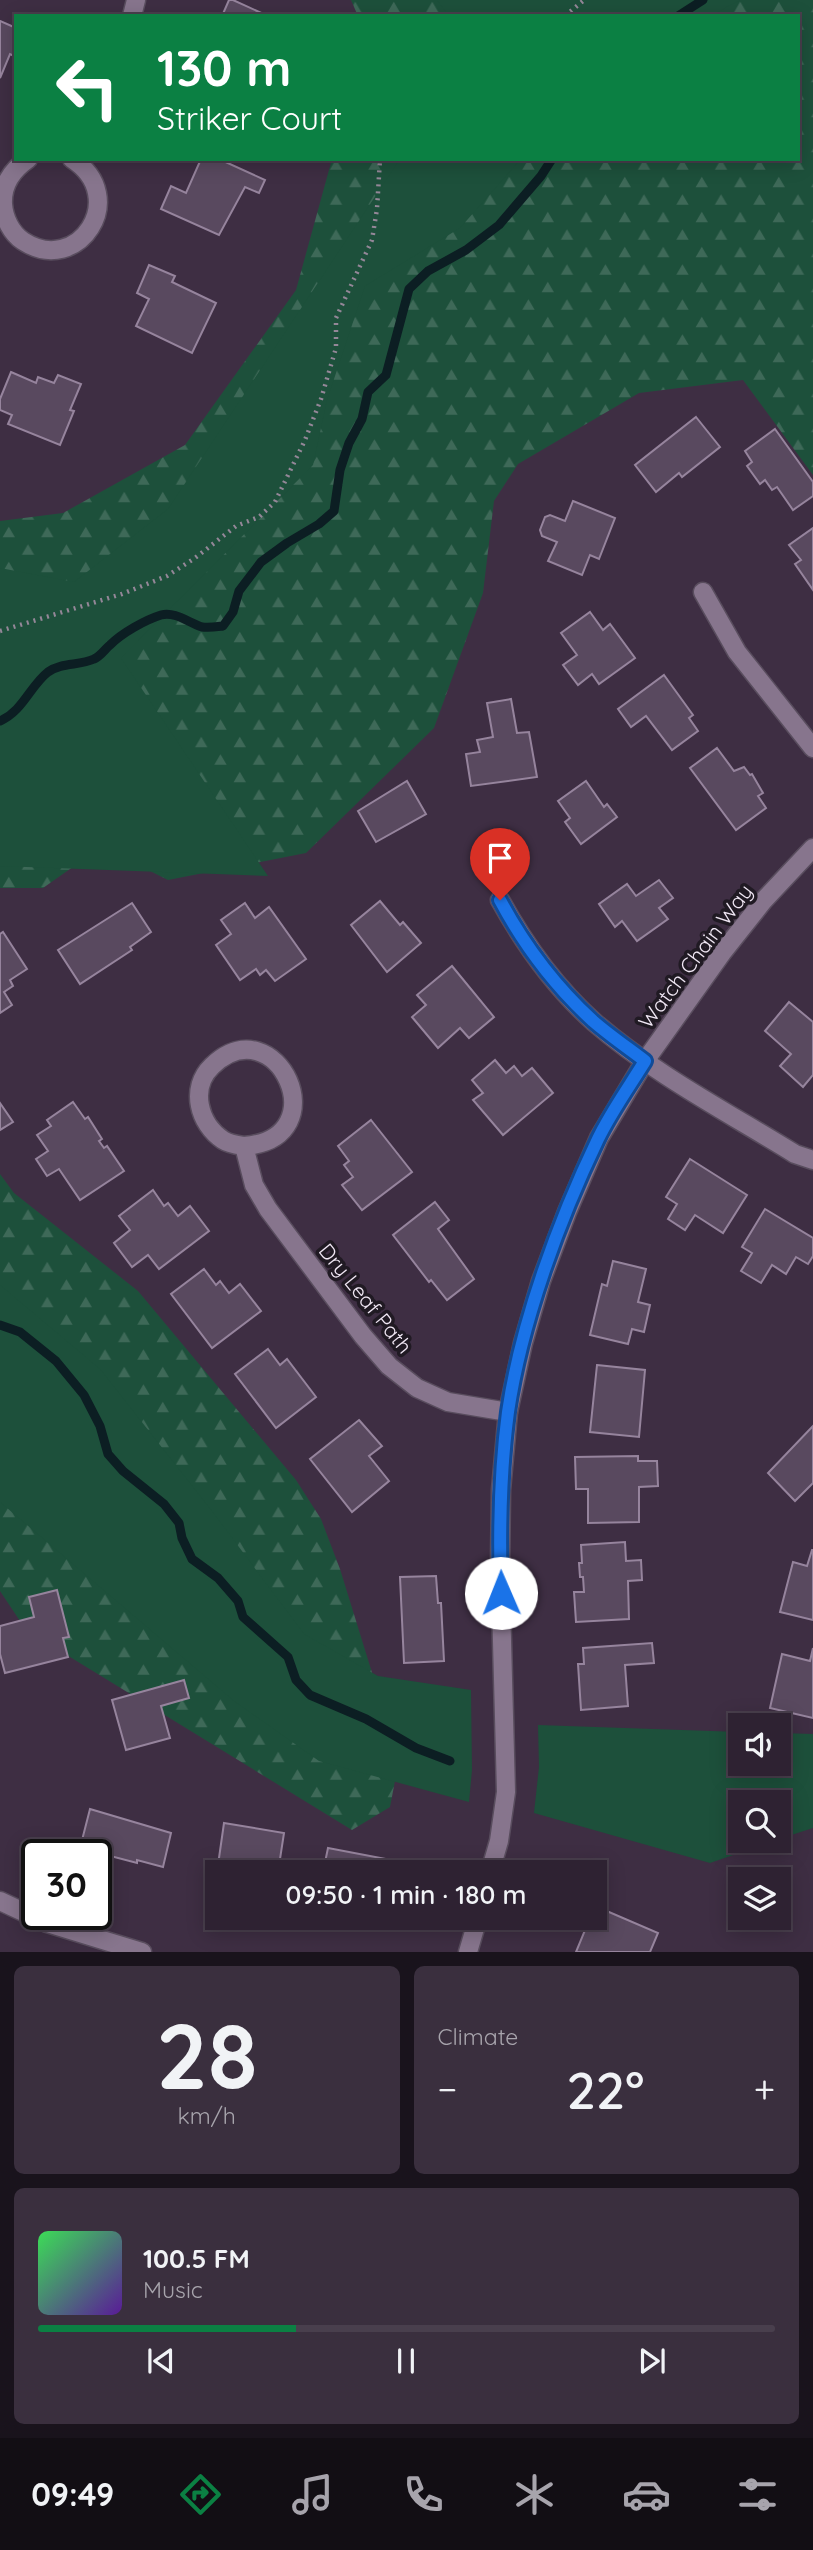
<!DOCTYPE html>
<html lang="en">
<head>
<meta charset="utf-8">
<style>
	:root { --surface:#2e2232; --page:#3a2f3e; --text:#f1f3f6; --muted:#a7a4ac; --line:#493f4d; --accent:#0b8043 }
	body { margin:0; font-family:Quicksand,sans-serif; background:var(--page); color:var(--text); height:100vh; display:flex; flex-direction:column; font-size:26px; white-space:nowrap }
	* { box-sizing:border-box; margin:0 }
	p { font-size:23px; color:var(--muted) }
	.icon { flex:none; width:38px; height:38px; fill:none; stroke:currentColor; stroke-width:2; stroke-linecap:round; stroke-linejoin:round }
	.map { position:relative; height:1952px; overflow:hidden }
	.details { display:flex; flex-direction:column; gap:14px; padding:14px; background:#19131c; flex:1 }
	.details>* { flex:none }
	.guide { position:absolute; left:14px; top:14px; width:786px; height:147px; border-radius:0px; box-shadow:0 4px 18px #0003,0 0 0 2px var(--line); background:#0b8043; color:#fff; overflow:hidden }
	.fabs { position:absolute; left:728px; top:1713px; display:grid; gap:14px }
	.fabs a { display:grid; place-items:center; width:63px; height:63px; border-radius:0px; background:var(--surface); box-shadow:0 4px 18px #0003,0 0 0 2px var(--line); font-size:35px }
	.speed { position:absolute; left:21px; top:1839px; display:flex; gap:14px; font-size:35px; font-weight:700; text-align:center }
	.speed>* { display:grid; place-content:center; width:91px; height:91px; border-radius:50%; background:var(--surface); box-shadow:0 4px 18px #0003,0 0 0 2px var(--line); line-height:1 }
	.speed .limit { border:4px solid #111; border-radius:10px; background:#fff; color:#111 }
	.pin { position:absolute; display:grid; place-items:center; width:60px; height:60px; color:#fff; margin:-72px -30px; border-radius:50% 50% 50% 0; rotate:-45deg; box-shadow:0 0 7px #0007 }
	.pin .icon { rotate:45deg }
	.me { position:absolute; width:77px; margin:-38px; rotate:359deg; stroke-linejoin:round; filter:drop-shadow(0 0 5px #0008) }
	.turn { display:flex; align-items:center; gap:24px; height:147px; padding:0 28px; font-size:32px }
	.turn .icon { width:91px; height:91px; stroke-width:2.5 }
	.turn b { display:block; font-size:49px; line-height:60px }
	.big { font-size:52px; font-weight:600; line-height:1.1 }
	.details .tile { flex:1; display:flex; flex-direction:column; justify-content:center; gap:10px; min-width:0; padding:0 24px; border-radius:10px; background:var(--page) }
	.details .dial { align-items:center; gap:0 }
	.dial b { font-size:91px; line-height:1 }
	.song { display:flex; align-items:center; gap:21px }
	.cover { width:84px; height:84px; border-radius:10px; background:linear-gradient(135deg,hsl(130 70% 55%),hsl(270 70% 35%)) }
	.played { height:7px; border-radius:4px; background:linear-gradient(90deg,var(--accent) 35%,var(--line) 35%) }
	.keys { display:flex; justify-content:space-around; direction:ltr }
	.heat { display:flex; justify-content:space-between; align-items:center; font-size:38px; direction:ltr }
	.details .tiles { flex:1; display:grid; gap:14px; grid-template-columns:1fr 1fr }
	.tile:last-child { grid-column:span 2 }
	.trip { position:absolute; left:205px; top:1860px; width:402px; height:70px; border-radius:0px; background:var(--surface); box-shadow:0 4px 18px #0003,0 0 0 2px var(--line); font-weight:600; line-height:70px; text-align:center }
	.tab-bar { display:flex; height:112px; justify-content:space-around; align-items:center; background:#120e14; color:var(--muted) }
	.tab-bar .icon { width:49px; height:49px }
	.tab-bar .active { color:var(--accent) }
	.tab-bar b { font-size:32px; color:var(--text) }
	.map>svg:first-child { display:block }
</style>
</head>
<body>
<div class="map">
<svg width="813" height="1952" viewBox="0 0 813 1952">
	<defs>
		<pattern id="forest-firs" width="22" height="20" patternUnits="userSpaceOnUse" patternTransform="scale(1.75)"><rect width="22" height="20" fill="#1d503b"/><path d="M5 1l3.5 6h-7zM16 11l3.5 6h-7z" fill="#3e6958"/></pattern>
	</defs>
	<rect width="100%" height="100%" fill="#3e2e43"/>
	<!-- forest -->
	<g fill="url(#forest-firs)">
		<polygon points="351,0 813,0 813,475 743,380 639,393 518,464 494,501 483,593 434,728 306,853 168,880 128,860 80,862 43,888 0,888 0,521 63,513 185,445 296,290 332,159 798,159 798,16 358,16"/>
		<polygon points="0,1174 14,1193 138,1291 296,1480 321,1519 340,1569 399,1760 390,1807 352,1830 26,1630 0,1591"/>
	</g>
	<!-- park -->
	<g fill="#1d503b">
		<polygon points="437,0 740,0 710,16 449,16"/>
		<polygon points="400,159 521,159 460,228 365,286 327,400 313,465 121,658 268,876 0,866 0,568 74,582 168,509"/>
		<polygon points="0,1285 100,1369 212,1511 304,1634 378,1676 471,1690 472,1770 469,1802 319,1761 234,1701 0,1502"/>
		<polygon points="538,1725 740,1732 740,1764 779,1764 779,1733 813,1734 813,1828 779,1839 779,1802 740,1802 740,1841 774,1841 710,1863 534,1813 539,1767"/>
	</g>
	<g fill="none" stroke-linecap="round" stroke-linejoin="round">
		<!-- stream -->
		<g stroke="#0c1e23" stroke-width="9">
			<polyline points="678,16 703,0"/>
			<path d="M0 721C23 711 30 686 48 672 62 662 79 666 94 659 101 656 105 649 110 645 122 633 145 620 161 615 175 611 189 623 202 627 209 628 215 627 223 626L233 612 239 591 261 562 287 543 319 524 334 511 340 470 349 443 362 419 368 392 386 375 409 289 428 271 466 250 499 225 541 176 552 159"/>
			<polyline points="0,1325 20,1332 56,1361 84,1395 100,1426 108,1454 123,1471 164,1504 179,1523 182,1538 192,1559 218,1578 238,1601 243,1617 288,1657 296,1680 310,1695 366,1719 416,1748 450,1761"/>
		</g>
	</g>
	<!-- building -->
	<g fill="#59495f" stroke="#96849d" stroke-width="2">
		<polygon points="229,0 233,0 268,16 222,16"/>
		<polygon points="0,21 16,28 16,57 10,54 0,78"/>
		<polygon points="201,159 219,159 265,180 259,193 245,187 219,235 161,209 171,186 186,193"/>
		<polygon points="149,265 175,276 172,282 216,303 192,353 136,326 149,299 137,293"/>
		<polygon points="11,372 36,383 38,377 54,383 58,375 81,384 70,410 74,411 60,445 8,424 12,415 0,410 0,399"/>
		<polygon points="696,417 720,447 682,477 679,473 656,492 635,465"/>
		<polygon points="775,429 813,482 813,496 793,510 777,487 772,490 765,480 760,484 747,466 752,462 745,451"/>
		<polygon points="573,501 615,518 599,559 590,555 582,575 548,561 557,542 542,536 540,530 545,517 550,515 565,521"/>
		<polygon points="813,528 813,590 795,564 801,560 789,545"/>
		<polygon points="590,612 603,630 610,624 635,658 599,684 592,674 578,685 563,665 577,655 561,633"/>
		<polygon points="664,675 693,715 689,718 698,731 672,750 646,716 631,727 618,709"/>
		<polygon points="511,699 517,733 529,732 537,777 471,786 466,754 480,752 477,740 493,737 487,703"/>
		<polygon points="717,748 734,771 744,767 750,775 752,774 763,793 758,796 766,808 736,830 690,768"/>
		<polygon points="407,781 426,814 376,842 358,811"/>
		<polygon points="586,781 604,807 607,804 617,817 581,844 565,822 570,818 558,801"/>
		<polygon points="659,880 673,898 659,908 668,919 637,941 622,921 615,927 599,904 627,884 636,896"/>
		<polygon points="380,901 400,925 403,922 421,943 387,972 351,925"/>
		<polygon points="132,903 151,932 130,947 132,950 80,984 58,950"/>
		<polygon points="245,903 255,918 269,907 306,959 275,981 266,970 260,975 256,969 240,980 216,945 231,934 221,920"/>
		<polygon points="3,932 27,969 10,980 13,986 4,992 12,1005 0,1013 0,934"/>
		<polygon points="452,966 494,1017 469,1038 460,1028 438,1048 412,1017 426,1005 417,995"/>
		<polygon points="789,1002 813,1022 813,1075 803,1087 780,1066 791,1054 765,1031"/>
		<polygon points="495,1060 506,1073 514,1066 522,1076 532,1068 553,1093 503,1135 473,1100 483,1093 472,1080"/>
		<polygon points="73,1102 85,1119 88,1117 102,1139 99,1141 104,1148 107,1146 124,1171 80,1200 59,1169 47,1176 36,1159 48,1151 37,1135 51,1126 47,1120"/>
		<polygon points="0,1103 13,1122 0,1130"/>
		<polygon points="371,1120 412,1172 362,1210 342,1185 353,1177 344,1165 349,1161 338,1146"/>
		<polygon points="690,1159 747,1195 723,1233 695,1215 685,1230 668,1219 677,1204 666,1197"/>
		<polygon points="153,1190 164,1206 168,1203 178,1216 190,1206 209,1231 159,1269 148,1255 132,1267 114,1243 130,1230 119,1216"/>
		<polygon points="435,1202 449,1220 438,1229 474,1279 447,1300 431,1280 429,1282 393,1235"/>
		<polygon points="765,1209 813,1238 813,1256 808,1264 796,1257 786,1274 772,1265 761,1283 741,1271 752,1253 742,1247"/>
		<polygon points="613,1261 646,1269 638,1302 650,1305 644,1332 632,1329 628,1344 590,1335 602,1284 607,1286"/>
		<polygon points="204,1269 216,1285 220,1281 229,1293 240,1284 261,1311 212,1348 171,1294"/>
		<polygon points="268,1349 280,1365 287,1359 316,1397 276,1428 235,1374"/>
		<polygon points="597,1365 645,1370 639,1437 590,1432"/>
		<polygon points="359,1420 382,1446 369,1456 389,1481 352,1512 310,1459"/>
		<polygon points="813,1426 813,1483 795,1501 768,1473"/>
		<polygon points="638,1456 638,1461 657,1461 658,1486 639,1487 639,1522 588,1523 588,1489 576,1489 575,1457"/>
		<polygon points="625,1542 626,1561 641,1560 642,1580 628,1581 629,1619 576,1622 574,1592 584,1592 583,1577 580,1577 579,1563 582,1563 581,1545"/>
		<polygon points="812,1550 813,1550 813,1620 780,1612 793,1562 807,1566"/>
		<polygon points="436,1576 438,1603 441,1603 444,1661 404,1663 400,1577"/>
		<polygon points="57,1590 69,1637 63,1638 68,1657 5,1673 0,1654 0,1626 34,1617 29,1597"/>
		<polygon points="652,1643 654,1663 625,1665 628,1706 581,1710 578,1664 584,1664 583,1648"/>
		<polygon points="813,1648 813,1718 770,1708 782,1654 810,1661"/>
		<polygon points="184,1680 189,1698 161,1706 170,1738 126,1750 112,1700"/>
		<polygon points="90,1809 171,1833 163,1867 137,1860 137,1863 80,1848"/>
		<polygon points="224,1823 284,1833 278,1872 231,1872 231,1867 218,1865"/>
		<polygon points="328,1848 386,1859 383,1872 323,1872"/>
		<polygon points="595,1906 658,1933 650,1952 576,1952 590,1918 595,1918"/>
	</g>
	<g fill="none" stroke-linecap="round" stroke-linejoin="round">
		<defs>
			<g id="street">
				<polyline points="132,16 136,0"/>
				<path d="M28 159C12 170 2 184 3 204 4 218 11 233 23 241 78 277 131 197 72 159"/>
				<polyline points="703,592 737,652 813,748"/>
				<path d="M500 900C525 945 555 987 594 1022 654 1074 727 1112 795 1154L813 1160"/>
				<path d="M244 1146C237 1145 229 1144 223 1140 199 1124 189 1088 212 1066 276 1004 340 1139 244 1146L254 1185 268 1209 363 1336 389 1366 417 1388 448 1402 508 1412"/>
				<polyline points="490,1872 499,1841 506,1792 500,1566 501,1490 508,1412 523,1343 541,1281 567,1212 599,1138 645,1061 722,953 764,900 813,848"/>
				<polyline points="0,1901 47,1923 142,1952"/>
				<polyline points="468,1952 478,1918"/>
			</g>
		</defs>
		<!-- street casing -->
		<use href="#street" stroke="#594d5e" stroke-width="21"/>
		<!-- path -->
		<g stroke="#948798" stroke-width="4.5" stroke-dasharray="2 5" stroke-linecap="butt">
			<polyline points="565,16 584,0"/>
			<polyline points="0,631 122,594 167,576 195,558 236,526 259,517 275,502 305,440 321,399 336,348 336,318 372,240 377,209 380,159"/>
		</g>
		<!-- street -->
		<use href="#street" stroke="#87758d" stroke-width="18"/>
	</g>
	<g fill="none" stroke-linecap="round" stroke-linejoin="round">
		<defs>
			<path id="route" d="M500 900C524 945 555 986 593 1021 609 1035 628 1048 645 1061 629 1087 611 1112 598 1139 559 1220 521 1323 508 1412 500 1472 499 1533 501 1593"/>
		</defs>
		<!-- route casing -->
		<use href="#route" stroke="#114b97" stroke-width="18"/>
		<!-- route -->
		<use href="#route" stroke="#1a73e8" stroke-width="12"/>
	</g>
	<g text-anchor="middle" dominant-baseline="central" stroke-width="7" stroke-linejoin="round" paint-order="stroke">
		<!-- street labels -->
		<g font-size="21" fill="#f1e8f5" stroke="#201a23">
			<text transform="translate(695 956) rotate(-53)">Watch Chain Way</text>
			<text transform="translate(366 1298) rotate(51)">Dry Leaf Path</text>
		</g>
	</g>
</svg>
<div class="fabs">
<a><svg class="icon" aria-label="sound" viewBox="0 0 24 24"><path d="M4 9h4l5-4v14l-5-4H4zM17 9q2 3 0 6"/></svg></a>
<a><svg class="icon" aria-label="search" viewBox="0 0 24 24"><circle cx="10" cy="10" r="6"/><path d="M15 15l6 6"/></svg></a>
<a><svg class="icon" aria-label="layers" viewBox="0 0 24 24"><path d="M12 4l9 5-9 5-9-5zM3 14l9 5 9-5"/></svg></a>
</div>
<div class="speed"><div class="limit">30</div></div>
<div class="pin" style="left:500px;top:900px;background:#d93025"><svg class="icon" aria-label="arrive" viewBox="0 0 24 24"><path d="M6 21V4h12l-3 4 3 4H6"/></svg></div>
<svg class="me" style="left:501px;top:1593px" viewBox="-20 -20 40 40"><circle r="19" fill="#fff"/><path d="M0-13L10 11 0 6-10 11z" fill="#1a73e8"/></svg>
<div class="trip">09:50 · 1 min · 180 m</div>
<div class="guide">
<div class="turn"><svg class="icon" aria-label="left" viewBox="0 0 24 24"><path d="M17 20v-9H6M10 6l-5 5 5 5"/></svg><div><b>130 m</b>Striker Court</div></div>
</div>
</div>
<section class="details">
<div class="tiles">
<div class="tile dial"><b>28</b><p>km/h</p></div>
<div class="tile"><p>Climate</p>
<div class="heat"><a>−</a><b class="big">22°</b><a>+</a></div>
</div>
<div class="tile">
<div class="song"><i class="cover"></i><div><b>100.5 FM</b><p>Music</p></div></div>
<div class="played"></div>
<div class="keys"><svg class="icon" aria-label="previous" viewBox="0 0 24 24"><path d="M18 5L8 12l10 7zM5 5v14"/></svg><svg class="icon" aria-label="pause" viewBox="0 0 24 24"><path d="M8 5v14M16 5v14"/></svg><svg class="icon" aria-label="next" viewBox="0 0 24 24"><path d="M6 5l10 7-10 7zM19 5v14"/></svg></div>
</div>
</div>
</section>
<nav class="tab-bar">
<b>09:49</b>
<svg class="icon active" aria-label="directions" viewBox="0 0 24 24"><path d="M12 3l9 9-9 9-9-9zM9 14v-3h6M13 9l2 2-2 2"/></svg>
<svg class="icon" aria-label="music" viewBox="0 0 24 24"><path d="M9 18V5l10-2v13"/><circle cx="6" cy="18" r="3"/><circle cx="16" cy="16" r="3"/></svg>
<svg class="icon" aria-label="phone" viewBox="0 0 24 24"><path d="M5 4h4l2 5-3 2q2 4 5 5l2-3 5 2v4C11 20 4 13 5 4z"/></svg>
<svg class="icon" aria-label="climate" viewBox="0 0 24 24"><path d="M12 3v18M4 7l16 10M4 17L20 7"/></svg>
<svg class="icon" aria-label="car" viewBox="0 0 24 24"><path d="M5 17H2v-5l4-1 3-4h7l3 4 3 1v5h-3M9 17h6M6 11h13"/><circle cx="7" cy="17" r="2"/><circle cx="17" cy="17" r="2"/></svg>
<svg class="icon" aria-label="filters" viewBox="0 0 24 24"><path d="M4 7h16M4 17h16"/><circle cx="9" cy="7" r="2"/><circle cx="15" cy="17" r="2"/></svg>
</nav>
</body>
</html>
